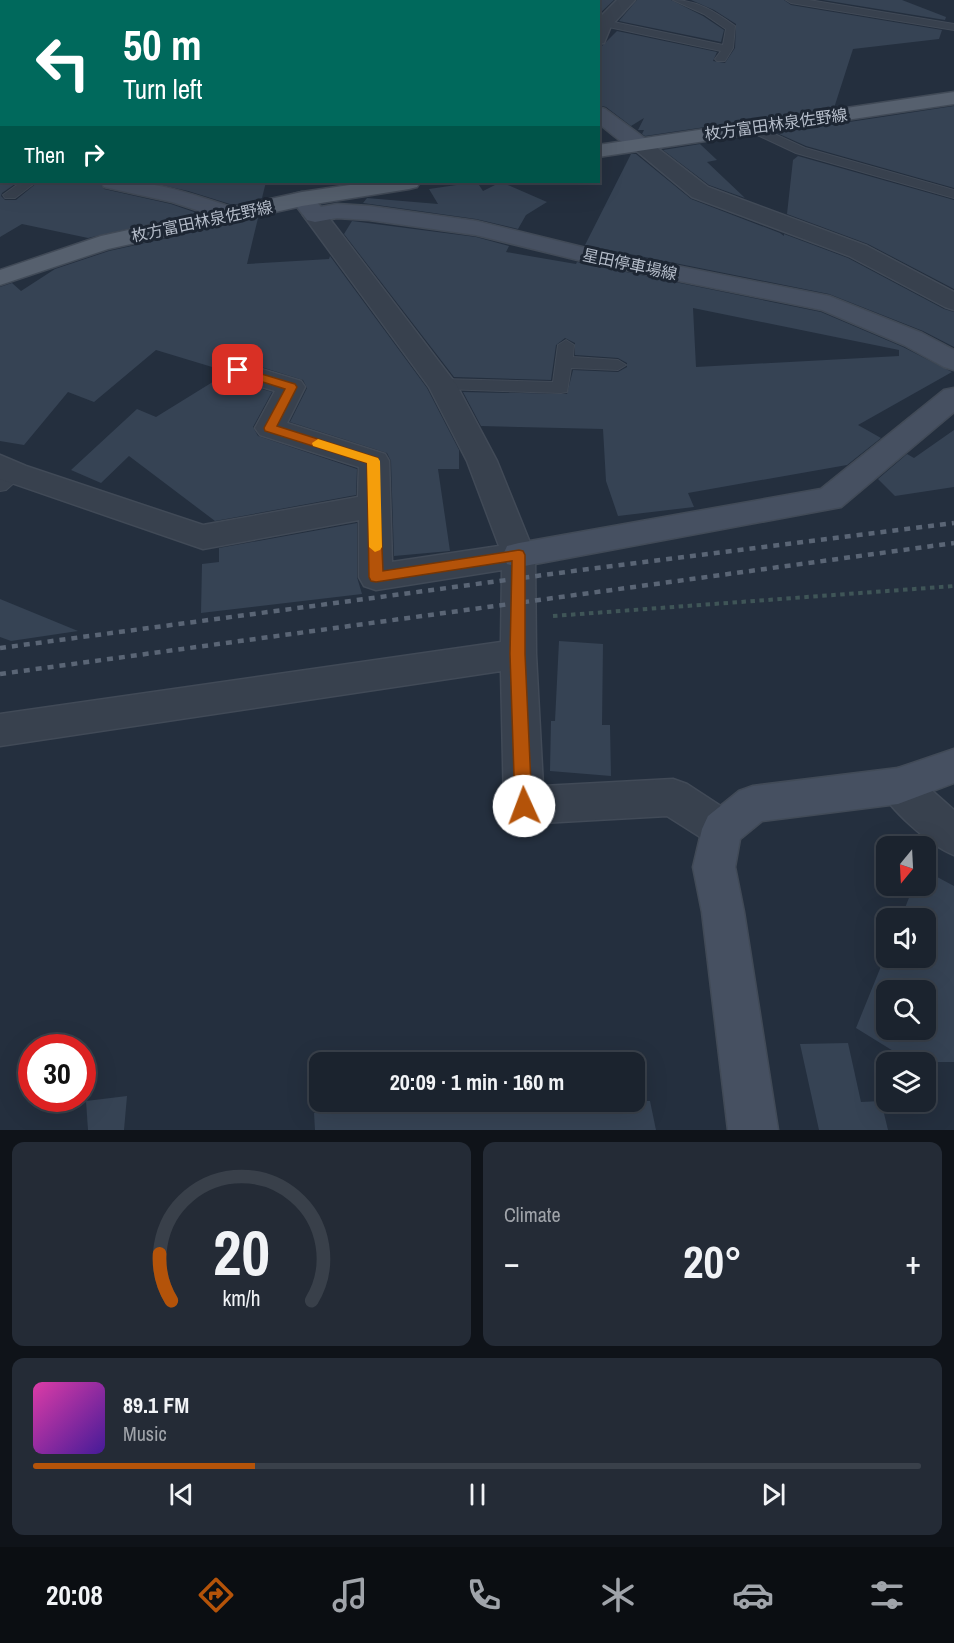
<!DOCTYPE html>
<html lang="en">
<head>
<meta charset="utf-8">
<style>
	:root { --surface:#1b232e; --page:#242b36; --text:#f1f3f6; --muted:#a0a4aa; --line:#39404a; --accent:#b45309 }
	body { margin:0; font-family:"Archivo Narrow","Noto Sans JP",sans-serif; background:var(--page); color:var(--text); height:100vh; display:flex; flex-direction:column; font-size:22px; white-space:nowrap }
	* { box-sizing:border-box; margin:0 }
	p { font-size:20px; color:var(--muted) }
	.icon { flex:none; width:33px; height:33px; fill:none; stroke:currentColor; stroke-width:2; stroke-linecap:round; stroke-linejoin:round }
	.map { position:relative; height:1130px; overflow:hidden }
	.drawer { display:flex; flex-direction:column; gap:12px; padding:12px; background:#0f1319; flex:1 }
	.drawer>* { flex:none }
	.hud { position:absolute; left:0px; top:0px; width:600px; height:183px; box-shadow:0 6px 24px #0002,0 0 0 2px var(--line); background:#00695c; color:#fff; overflow:hidden }
	.needle { width:39px; rotate:198deg }
	.controls { position:absolute; left:876px; top:836px; display:grid; gap:12px }
	.controls a { display:grid; place-items:center; width:60px; height:60px; border-radius:12px; background:var(--surface); box-shadow:0 6px 24px #0002,0 0 0 2px var(--line); font-size:30px }
	.speed { position:absolute; left:18px; top:1034px; display:flex; gap:12px; font-size:30px; font-weight:700; text-align:center }
	.speed>* { display:grid; place-content:center; width:78px; height:78px; border-radius:50%; background:var(--surface); box-shadow:0 6px 24px #0002,0 0 0 2px var(--line); line-height:1 }
	.speed .limit { border:9px solid #d22; background:#fff; color:#111 }
	.pin { position:absolute; display:grid; place-items:center; width:51px; height:51px; color:#fff; margin:-26px; border-radius:12px; box-shadow:0 3px 9px #0006 }
	.me { position:absolute; width:66px; margin:-33px; rotate:358deg; stroke-linejoin:round; filter:drop-shadow(0 0 4px #0008) }
	.turn { display:flex; align-items:center; gap:21px; height:126px; padding:0 24px; font-size:27px }
	.turn .icon { width:78px; height:78px; stroke-width:2.5 }
	.turn b { display:block; font-size:42px; line-height:51px }
	.then { display:flex; align-items:center; height:57px; padding:0 24px; background:#0003; gap:12px; font-size:22px }
	.big { font-size:45px; font-weight:700; line-height:1.1 }
	.drawer .widget { flex:1; display:flex; flex-direction:column; justify-content:center; gap:9px; min-width:0; padding:0 21px; border-radius:12px; background:var(--page) }
	.drawer .dial { align-items:center; gap:0 }
	.dial svg { height:156px; overflow:visible; fill:none; stroke:var(--line); stroke-width:7; stroke-linecap:round; text-anchor:middle }
	.dial text { fill:var(--text); stroke:none }
	.song { display:flex; align-items:center; gap:18px }
	.cover { width:72px; height:72px; border-radius:9px; background:linear-gradient(135deg,hsl(320 70% 55%),hsl(260 70% 35%)) }
	.played { height:6px; border-radius:3px; background:linear-gradient(90deg,var(--accent) 25%,var(--line) 25%) }
	.keys { display:flex; justify-content:space-around; direction:ltr }
	.heat { display:flex; justify-content:space-between; align-items:center; font-size:33px; direction:ltr }
	.drawer .tiles { flex:1; display:grid; gap:12px; grid-template-columns:1fr 1fr }
	.widget:last-child { grid-column:span 2 }
	.trip { position:absolute; left:309px; top:1052px; width:336px; height:60px; border-radius:12px; background:var(--surface); box-shadow:0 6px 24px #0002,0 0 0 2px var(--line); font-weight:700; line-height:60px; text-align:center }
	.tab-bar { display:flex; height:96px; justify-content:space-around; align-items:center; background:#0b0e12; color:var(--muted) }
	.tab-bar .icon { width:42px; height:42px }
	.tab-bar .active { color:var(--accent) }
	.tab-bar b { font-size:27px; color:var(--text) }
	.map>svg:first-child { display:block }
</style>
</head>
<body>
<div class="map">
<svg width="954" height="1130" viewBox="0 0 954 1130">
	<rect width="100%" height="100%" fill="#242f3e"/>
	<!-- building -->
	<g fill="#364354" fill-rule="evenodd">
		<polygon points="554,0 614,0 598,15 598,2"/>
		<polygon points="637,0 671,0 703,16 724,30 721,42 619,21"/>
		<polygon points="691,0 784,0 791,5 942,30 939,39 853,49 834,108 645,136 642,134 644,130 638,130 644,118 631,126 606,107 598,105 598,50 617,31 717,52 713,61 725,63 735,48 736,24 714,10"/>
		<polygon points="823,0 902,0 946,17 945,20"/>
		<polygon points="954,106 954,188 806,146 777,133"/>
		<polygon points="700,144 717,160 707,162 745,198 709,185 663,150"/>
		<polygon points="631,154 636,154 691,199 780,233 784,236 784,234 848,258 944,309 954,312 954,347 923,331 829,294 585,245"/>
		<polygon points="798,156 954,200 954,289 868,244 787,214 793,160"/>
		<polygon points="0,182 18,182 2,193 1,196 5,200 16,200 38,182 99,182 104,189 171,204 197,213 88,238 22,224 0,237"/>
		<polygon points="147,182 266,182 262,198 233,205 188,191"/>
		<polygon points="477,182 483,191 501,182 547,202 526,215 518,229 476,219 363,203 367,198 438,204 429,189"/>
		<polygon points="258,218 247,264 329,259 330,256 427,388 459,450 459,469 438,469 450,551 394,556 391,461 387,453 290,422 307,388 303,380 239,360 227,363 222,370 156,350 94,402 68,392 24,445 0,441 0,287 12,283 21,291 55,269 109,251"/>
		<path d="M352 221 476 237 509 246 506 252 576 264 577 262 821 312 903 347 952 372 858 425 881 438 847 465 688 493 694 507 618 516 606 481 603 429 481 426 463 392 567 394 573 370 618 372 627 367V363L618 358 575 355V343L565 338 556 345 551 380 454 377 344 234ZM693 308 899 350V356L696 367Z"/>
		<polygon points="224,375 227,379 272,392 253,427 258,436 357,469 356,495 215,521 129,456 101,483 71,470 137,409 156,417"/>
		<polygon points="954,430 954,487 895,496 878,479 907,454 914,458"/>
		<polygon points="357,523 357,577 362,594 201,613 202,564 219,562 219,548"/>
		<polygon points="0,599 78,631 11,641 0,637"/>
		<polygon points="559,641 603,644 602,725 610,725 611,776 550,771 551,721 555,721"/>
		<path d="M926 871 954 886V1062H911L856 1028 886 954V957H926V918H901L914 885H926ZM886 990H926V1029H886Z"/>
		<polygon points="848,1043 861,1102 881,1101 888,1130 819,1130 800,1044"/>
		<polygon points="127,1096 124,1130 88,1130 86,1101"/>
		<polygon points="404,1101 650,1101 656,1130 315,1130 314,1113"/>
	</g>
	<g fill="none" stroke-linecap="round" stroke-linejoin="round">
		<defs>
			<g id="lane">
				<polygon points="145,0 157,0 144,2"/>
				<path d="M673 0C697 0 715 12 735 26L733 48 725 61H717L715 59 721 51 604 26 599 23 604 20 723 45 726 29 704 14Z"/>
				<polygon points="786,0 809,0 954,24 954,30 791,3"/>
				<rect x="0" y="65" width="2" height="6"/>
				<polygon points="753,124 805,148 954,190 954,198 796,153 749,131 747,128"/>
				<polygon points="21,182 36,182 15,198 5,198 3,195"/>
				<polygon points="566,340 574,345 573,357 618,360 626,365 618,370 571,368 567,392 561,393 442,389 436,388 434,384 436,380 442,379 553,382 558,345"/>
				<polygon points="15,468 21,470 24,474 6,490 0,491 0,476"/>
			</g>
			<g id="street">
				<polygon points="617,0 635,0 611,26 604,43 598,44 598,19"/>
				<polygon points="640,138 647,140 708,187 867,246 954,292 954,310 945,307 849,256 692,197 633,148 629,144 633,140"/>
				<polygon points="315,208 323,210 456,384 497,461 535,555 536,654 543,786 673,779 687,784 736,816 742,829 736,842 722,848 708,842 667,816 524,824 510,819 504,806 501,671 0,746 0,714 501,642 502,570 376,590 364,586 359,577 359,520 203,549 0,479 0,455 26,466 203,525 358,497 359,467 260,435 255,428 275,391 228,377 224,371 228,365 238,362 301,381 305,387 287,423 385,454 389,461 392,562 499,546 467,461 429,387 303,215 307,210"/>
				<path d="M898 768 912 773 954 810V855C930 846 889 809 878 786L884 773Z"/>
			</g>
			<g id="secondary">
				<polygon points="266,0 287,0 288,2 267,2"/>
				<path d="M598 107 605 109 647 140 651 144 647 148C629 153 612 133 598 123Z"/>
				<rect x="0" y="145" width="2" height="12"/>
				<path d="M101 182C148 177 194 195 238 209L242 214 238 219 230 221 172 202 104 187Z"/>
				<polygon points="302,192 310,194 321,207 337,204 369,206 476,221 586,248 829,296 922,333 954,350 954,370 944,367 904,345 822,310 586,262 476,235 369,220 337,218 315,222 307,220 291,199 294,194"/>
				<polygon points="954,388 954,412 841,507 519,567 507,564 503,555 507,546 519,543 821,489 944,390"/>
				<polygon points="954,749 954,783 898,804 762,821 740,839 735,867 744,912 778,1130 728,1130 702,912 693,867 702,829 708,816 739,791 753,786 898,768"/>
			</g>
			<g id="primary">
				<polygon points="954,92 954,104 598,157 598,145"/>
				<polygon points="370,182 420,182 417,187 409,189 302,206 108,249 0,285 0,270 101,236 302,192"/>
			</g>
		</defs>
		<!-- lane casing -->
		<use href="#lane" stroke="#414a57" stroke-width="2"/>
		<!-- street casing -->
		<use href="#street" stroke="#414a57" stroke-width="3"/>
		<!-- secondary casing -->
		<use href="#secondary" stroke="#414a57" stroke-width="3"/>
		<!-- primary casing -->
		<use href="#primary" stroke="#414a57" stroke-width="3"/>
		<!-- path -->
		<polyline stroke="#3f5557" stroke-width="4" stroke-dasharray="4.5 4.5" stroke-linecap="butt" points="553,616 954,586"/>
		<!-- lane -->
		<use href="#lane" fill="#38414e" fill-rule="evenodd"/>
		<!-- street -->
		<use href="#street" fill="#38414e" fill-rule="evenodd"/>
		<!-- secondary -->
		<use href="#secondary" fill="#465061" fill-rule="evenodd"/>
		<!-- primary -->
		<use href="#primary" fill="#56606e" fill-rule="evenodd"/>
		<!-- rail -->
		<g stroke="#5a6575" stroke-width="4.5" stroke-dasharray="6 6" stroke-linecap="butt">
			<polyline points="0,648 581,570 954,523"/>
			<polyline points="0,674 954,543"/>
		</g>
	</g>
	<!-- route -->
	<polygon fill="#b45309" stroke="#753606" stroke-width="1.5" points="238,367 295,384 297,387 277,426 378,458 383,571 519,550 523,551 525,555 525,654 532,806 529,811 524,814 518,811 515,806 510,654 512,561 376,582 371,581 369,577 367,463 265,431 264,428 285,389 234,373 234,368"/>
	<!-- slow -->
	<polygon fill="#f59e0b" points="318,439 378,458 380,461 382,547 380,550 375,552 369,547 367,463 313,446 312,443"/>
	<g text-anchor="middle" dominant-baseline="central" stroke-width="6" stroke-linejoin="round" paint-order="stroke">
		<!-- far-street labels -->
		<g font-size="16" fill="#b4bcc9" stroke="#1d2633">
			<text transform="translate(776 124) rotate(-8)">枚方富田林泉佐野線</text>
			<text transform="translate(202 221) rotate(-12)">枚方富田林泉佐野線</text>
			<text transform="translate(630 264) rotate(12)">星田停車場線</text>
		</g>
	</g>
</svg>
<div class="controls">
<a><svg class="needle" viewBox="-14 -14 28 28"><path d="M0-13l5 13h-10z" fill="#e53935"/><path d="M0 13l5-13h-10z" fill="#a0a4aa"/></svg></a>
<a><svg class="icon" aria-label="sound" viewBox="0 0 24 24"><path d="M4 9h4l5-4v14l-5-4H4zM17 9q2 3 0 6"/></svg></a>
<a><svg class="icon" aria-label="search" viewBox="0 0 24 24"><circle cx="10" cy="10" r="6"/><path d="M15 15l6 6"/></svg></a>
<a><svg class="icon" aria-label="layers" viewBox="0 0 24 24"><path d="M12 4l9 5-9 5-9-5zM3 14l9 5 9-5"/></svg></a>
</div>
<div class="speed"><div class="limit">30</div></div>
<div class="pin" style="left:238px;top:370px;background:#d93025"><svg class="icon" aria-label="arrive" viewBox="0 0 24 24"><path d="M6 21V4h12l-3 4 3 4H6"/></svg></div>
<svg class="me" style="left:524px;top:806px" viewBox="-20 -20 40 40"><circle r="19" fill="#fff"/><path d="M0-13L10 11 0 6-10 11z" fill="#b45309"/></svg>
<div class="trip">20:09 · 1 min · 160 m</div>
<div class="hud">
<div class="turn"><svg class="icon" aria-label="left" viewBox="0 0 24 24"><path d="M17 20v-9H6M10 6l-5 5 5 5"/></svg><div><b>50 m</b>Turn left</div></div>
<div class="then">Then<svg class="icon" aria-label="right" viewBox="0 0 24 24"><path d="M7 20v-9h11M14 6l5 5-5 5"/></svg></div>
</div>
</div>
<section class="drawer">
<div class="tiles">
<div class="widget dial"><svg viewBox="0 0 100 80">
<path d="M14 69A42 42 0 1 1 86 69"/>
<path d="M14 69A42 42 0 0 1 8 45" stroke="#b45309"/>
<text x="50" y="56" font-size="32" font-weight="700">20</text>
<text x="50" y="72" font-size="11">km/h</text>
</svg></div>
<div class="widget"><p>Climate</p>
<div class="heat"><a>−</a><b class="big">20°</b><a>+</a></div>
</div>
<div class="widget">
<div class="song"><i class="cover"></i><div><b>89.1 FM</b><p>Music</p></div></div>
<div class="played"></div>
<div class="keys"><svg class="icon" aria-label="previous" viewBox="0 0 24 24"><path d="M18 5L8 12l10 7zM5 5v14"/></svg><svg class="icon" aria-label="pause" viewBox="0 0 24 24"><path d="M8 5v14M16 5v14"/></svg><svg class="icon" aria-label="next" viewBox="0 0 24 24"><path d="M6 5l10 7-10 7zM19 5v14"/></svg></div>
</div>
</div>
</section>
<nav class="tab-bar">
<b>20:08</b>
<svg class="icon active" aria-label="directions" viewBox="0 0 24 24"><path d="M12 3l9 9-9 9-9-9zM9 14v-3h6M13 9l2 2-2 2"/></svg>
<svg class="icon" aria-label="music" viewBox="0 0 24 24"><path d="M9 18V5l10-2v13"/><circle cx="6" cy="18" r="3"/><circle cx="16" cy="16" r="3"/></svg>
<svg class="icon" aria-label="phone" viewBox="0 0 24 24"><path d="M5 4h4l2 5-3 2q2 4 5 5l2-3 5 2v4C11 20 4 13 5 4z"/></svg>
<svg class="icon" aria-label="climate" viewBox="0 0 24 24"><path d="M12 3v18M4 7l16 10M4 17L20 7"/></svg>
<svg class="icon" aria-label="car" viewBox="0 0 24 24"><path d="M5 17H2v-5l4-1 3-4h7l3 4 3 1v5h-3M9 17h6M6 11h13"/><circle cx="7" cy="17" r="2"/><circle cx="17" cy="17" r="2"/></svg>
<svg class="icon" aria-label="filters" viewBox="0 0 24 24"><path d="M4 7h16M4 17h16"/><circle cx="9" cy="7" r="2"/><circle cx="15" cy="17" r="2"/></svg>
</nav>
</body>
</html>
